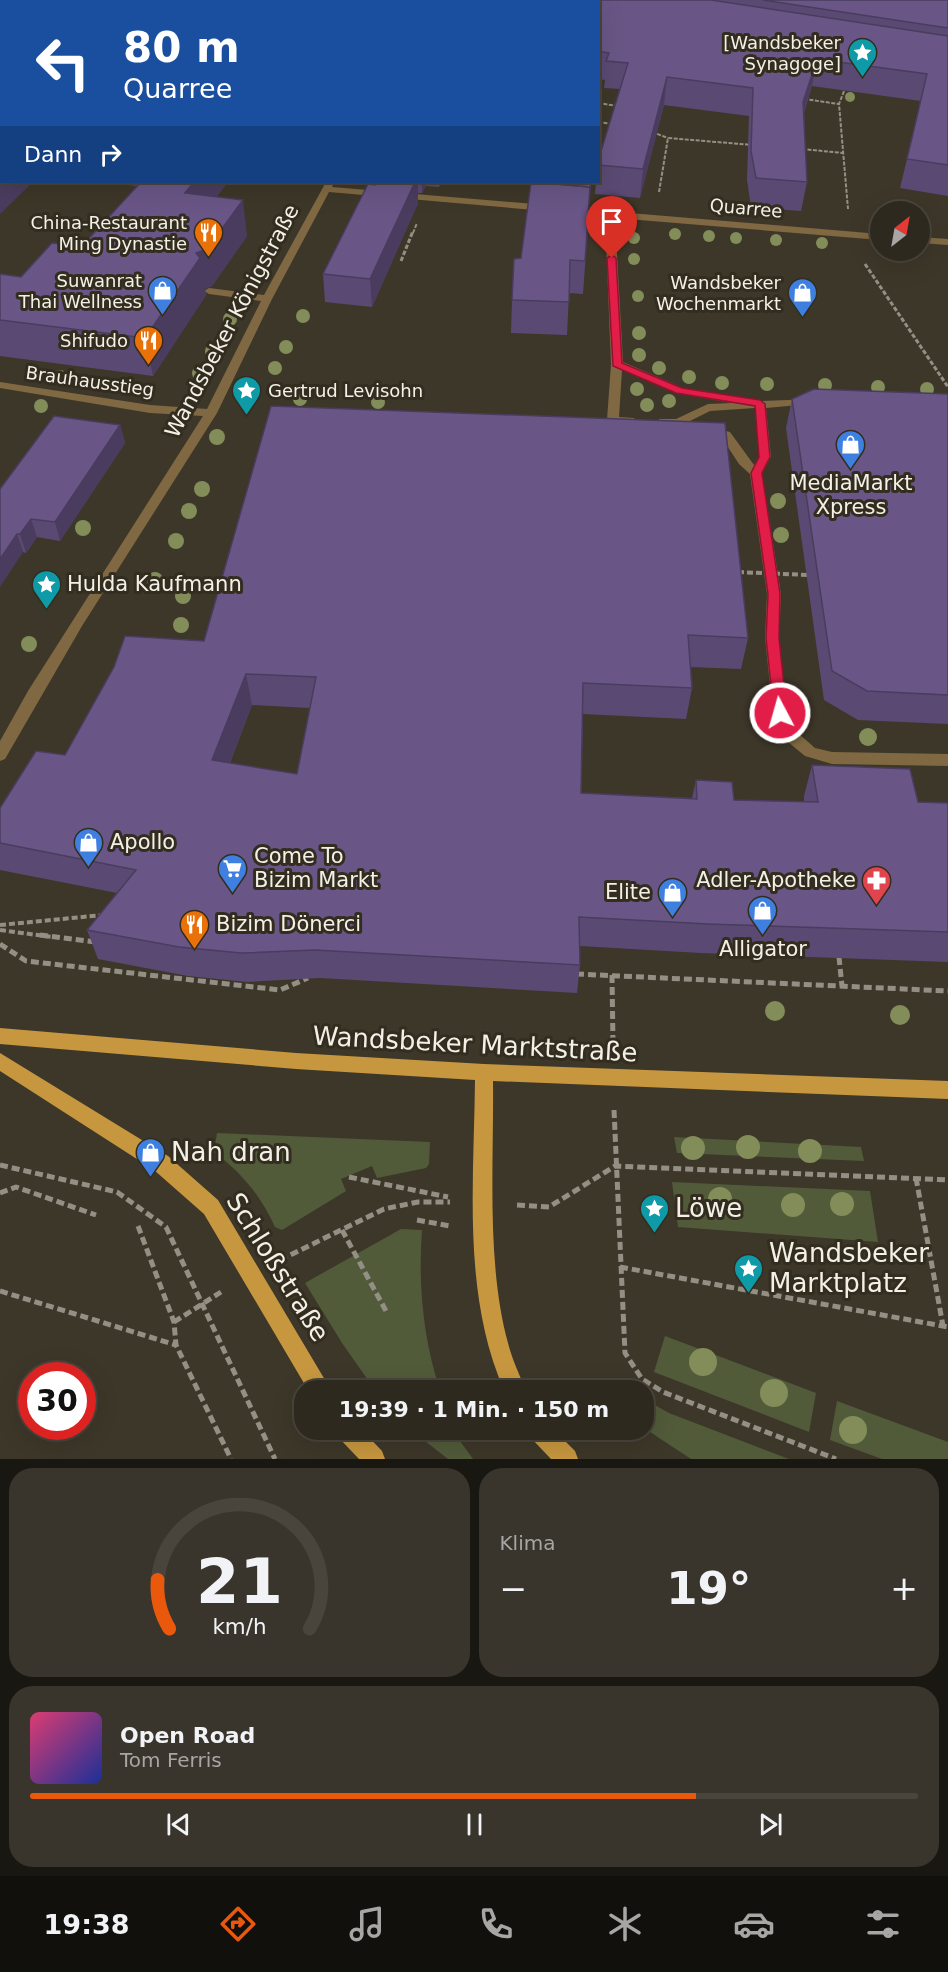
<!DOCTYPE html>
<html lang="de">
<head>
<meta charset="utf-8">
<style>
	:root { --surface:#2e291f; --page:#3a352c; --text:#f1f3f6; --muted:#a7a6a4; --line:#49453d; --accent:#ea580c }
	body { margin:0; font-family:"DejaVu Sans",sans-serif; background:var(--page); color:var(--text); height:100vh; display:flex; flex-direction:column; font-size:22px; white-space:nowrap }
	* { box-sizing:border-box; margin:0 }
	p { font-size:20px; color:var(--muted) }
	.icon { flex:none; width:33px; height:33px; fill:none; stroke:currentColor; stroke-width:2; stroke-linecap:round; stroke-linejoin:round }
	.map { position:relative; height:1459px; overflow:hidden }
	.sheet { display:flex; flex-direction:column; gap:9px; padding:9px; background:#191711; flex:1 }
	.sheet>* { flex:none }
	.top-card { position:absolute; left:0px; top:0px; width:600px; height:183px; box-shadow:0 6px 24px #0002,0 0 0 2px var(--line); background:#1a4fa0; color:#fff; overflow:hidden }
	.needle { width:39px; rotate:31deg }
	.buttons { position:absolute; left:870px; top:201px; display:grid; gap:12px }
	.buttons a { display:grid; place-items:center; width:60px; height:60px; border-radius:50%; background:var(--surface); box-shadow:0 6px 24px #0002,0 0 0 2px var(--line); font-size:30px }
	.speed { position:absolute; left:18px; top:1362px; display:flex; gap:12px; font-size:30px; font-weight:700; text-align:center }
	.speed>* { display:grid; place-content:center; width:78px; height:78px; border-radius:50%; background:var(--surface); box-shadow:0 6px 24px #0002,0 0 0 2px var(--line); line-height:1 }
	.speed .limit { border:9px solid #d22; background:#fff; color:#111 }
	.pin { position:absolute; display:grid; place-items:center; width:51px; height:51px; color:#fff; margin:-62px -26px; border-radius:50% 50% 50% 0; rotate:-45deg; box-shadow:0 0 6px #0007 }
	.pin .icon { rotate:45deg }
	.me { position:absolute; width:66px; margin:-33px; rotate:354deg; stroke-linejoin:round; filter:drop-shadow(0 0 4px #0008) }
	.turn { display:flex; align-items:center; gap:21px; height:126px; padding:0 24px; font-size:27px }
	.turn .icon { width:78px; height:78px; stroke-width:2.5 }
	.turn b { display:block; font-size:42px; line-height:51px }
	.then { display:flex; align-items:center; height:57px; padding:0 24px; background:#0003; gap:12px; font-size:22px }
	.big { font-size:45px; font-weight:600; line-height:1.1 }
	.sheet .card { flex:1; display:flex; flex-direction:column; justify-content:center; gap:9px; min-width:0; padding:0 21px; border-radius:24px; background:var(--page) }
	.sheet .dial { align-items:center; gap:0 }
	.dial svg { height:156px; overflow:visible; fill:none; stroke:var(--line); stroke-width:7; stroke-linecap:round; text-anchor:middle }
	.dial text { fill:var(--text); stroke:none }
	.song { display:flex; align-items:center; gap:18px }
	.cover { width:72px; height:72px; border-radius:9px; background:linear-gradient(135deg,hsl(340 70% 55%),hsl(230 70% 35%)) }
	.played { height:6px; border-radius:3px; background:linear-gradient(90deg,var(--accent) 75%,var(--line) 75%) }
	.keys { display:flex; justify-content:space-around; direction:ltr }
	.heat { display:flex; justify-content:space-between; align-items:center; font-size:33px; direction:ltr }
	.sheet .tiles { flex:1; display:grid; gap:9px; grid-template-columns:1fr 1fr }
	.card:last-child { grid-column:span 2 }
	.trip { position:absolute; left:294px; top:1380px; width:360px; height:60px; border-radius:24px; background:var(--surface); box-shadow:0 6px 24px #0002,0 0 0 2px var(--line); font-weight:600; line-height:60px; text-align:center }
	.tab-bar { display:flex; height:96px; justify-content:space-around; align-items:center; background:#12100c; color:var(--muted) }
	.tab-bar .icon { width:42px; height:42px }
	.tab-bar .current { color:var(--accent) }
	.tab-bar b { font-size:27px; color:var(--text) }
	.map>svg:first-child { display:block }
</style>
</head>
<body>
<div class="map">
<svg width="948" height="1459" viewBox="0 0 948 1459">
	<rect width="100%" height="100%" fill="#3d3729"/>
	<!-- green -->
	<g fill="#515b3a">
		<path d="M217 1133 430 1142 429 1164 426 1168 377 1178 372 1166 341 1179 346 1191 282 1230 275 1227C261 1196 241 1172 214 1152Z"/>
		<polygon points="674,1137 861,1147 864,1161 677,1153"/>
		<polygon points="672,1182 870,1191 878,1242 678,1227"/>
		<path d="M401 1229 422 1230C418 1284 423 1339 440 1390H375L342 1343 305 1283Z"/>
		<polygon points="665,1336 816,1393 809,1432 654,1372"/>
		<polygon points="644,1399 669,1413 789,1459 691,1459 644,1428"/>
		<polygon points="837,1401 948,1442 948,1459 882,1459 830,1440"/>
		<polygon points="411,1430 455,1430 460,1441 473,1459 448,1459"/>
	</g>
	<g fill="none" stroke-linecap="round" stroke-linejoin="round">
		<!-- path-far3 -->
		<g stroke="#948f84" stroke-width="2" stroke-dasharray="4 1.5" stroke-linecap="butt">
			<polyline points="846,86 839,104 848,209"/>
			<polyline points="804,99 839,104"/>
			<polyline points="598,103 617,106"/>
			<polyline points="598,122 612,124"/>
			<polyline points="652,132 668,138"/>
			<polyline points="802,149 843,153"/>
			<polyline points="659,192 668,138 753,145"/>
			<polyline points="413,233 417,223"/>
		</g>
		<!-- path-far2 -->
		<g stroke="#948f84" stroke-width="3" stroke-dasharray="4.5 2" stroke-linecap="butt">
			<polyline points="401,261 413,231"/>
			<polyline points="865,264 948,387"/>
		</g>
		<!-- path-far1 -->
		<g stroke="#948f84" stroke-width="4" stroke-dasharray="6 3" stroke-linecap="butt">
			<polyline points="0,925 103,915"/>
			<polyline points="0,930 52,937"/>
		</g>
		<!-- path -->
		<g stroke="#948f84" stroke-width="5" stroke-dasharray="8 4" stroke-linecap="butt">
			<polyline points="40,935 96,942"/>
			<polyline points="0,944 26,961 280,990 308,978"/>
			<polyline points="839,957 842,986"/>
			<polyline points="576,974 948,991"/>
			<polyline points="612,975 613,1045"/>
			<polyline points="614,1110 625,1353 642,1379 663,1392 836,1459"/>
			<polyline points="0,1165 117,1192 166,1227 275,1459"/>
			<polyline points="349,1177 448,1197"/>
			<polyline points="916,1178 943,1326"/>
			<polyline points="0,1193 16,1187 96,1215"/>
			<polyline points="517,1205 549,1207 615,1166 948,1180"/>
			<polyline points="417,1220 450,1226"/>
			<polyline points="138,1226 174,1322 176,1345 231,1459"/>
			<polyline points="342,1230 386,1311"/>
			<polyline points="280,1260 384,1209 418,1202 450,1202"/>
			<polyline points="620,1267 948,1327"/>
			<polyline points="0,1291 176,1345"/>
			<polyline points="174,1322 221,1292"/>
		</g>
		<!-- minor -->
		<g fill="#806942" fill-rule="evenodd">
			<polygon points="432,0 440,0 431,2"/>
			<polygon points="326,182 334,182 332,187 546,205 551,208 546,211 329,192 272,299 217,413 82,626 5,759 0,761 0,741 28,691 203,416 150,413 0,388 0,382 150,405 207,409 261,301 209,294 204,291 209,288 264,295"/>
			<polygon points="570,208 880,234 880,240 615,218 623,362 683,388 740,398 740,402 814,399 816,401 810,404 766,408 771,457 762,473 781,594 779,638 787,713 799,734 815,748 832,752 948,754 948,766 832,764 805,756 788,742 773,713 765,638 767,594 750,474 739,464 722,438 705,434 703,431 709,427 730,432 754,465 759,457 755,408 710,411 678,427 659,425 659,419 676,419 708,404 732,403 676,393 622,370 619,417 634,418 636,421 630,425 609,423 607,420 611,364 605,217 567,213 567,209"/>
			<polygon points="920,237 948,239 948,245 920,243"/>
		</g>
		<!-- major -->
		<g fill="#c79740" fill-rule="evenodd">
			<path d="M0 1028 296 1053 484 1064 948 1081V1099L493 1081C494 1164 486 1263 508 1343 512 1359 519 1374 526 1390H504C462 1294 474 1183 475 1080L296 1069 0 1044Z"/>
			<polygon points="0,1053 168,1156 218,1200 331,1390 308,1390 204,1214 154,1170 0,1071"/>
			<polygon points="336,1430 362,1430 382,1451 385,1459 359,1459 339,1438"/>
			<polygon points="528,1430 554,1430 575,1451 578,1459 551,1459 531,1438"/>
		</g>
		<!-- path-bridge -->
		<polyline stroke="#948f84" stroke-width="4" stroke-dasharray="6 3" stroke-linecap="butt" points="738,572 808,575"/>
	</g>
	<!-- trees -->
	<g fill="#828d5a">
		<circle cx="850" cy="97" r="5"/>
		<circle cx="675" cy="234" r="6"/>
		<circle cx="709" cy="236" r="6"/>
		<circle cx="634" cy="238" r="6"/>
		<circle cx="736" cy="238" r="6"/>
		<circle cx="776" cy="240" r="6"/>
		<circle cx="822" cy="243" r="6"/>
		<circle cx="634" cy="259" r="6"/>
		<circle cx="638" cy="296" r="6"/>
		<circle cx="303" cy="316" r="7"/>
		<circle cx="230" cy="319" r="7"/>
		<circle cx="639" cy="333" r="7"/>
		<circle cx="286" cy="347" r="7"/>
		<circle cx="212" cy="351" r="7"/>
		<circle cx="639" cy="355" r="7"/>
		<circle cx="275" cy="368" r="7"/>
		<circle cx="659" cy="368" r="7"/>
		<circle cx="199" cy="373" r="7"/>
		<circle cx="60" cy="377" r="7"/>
		<circle cx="689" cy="377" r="7"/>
		<circle cx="722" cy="383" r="7"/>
		<circle cx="767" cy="384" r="7"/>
		<circle cx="825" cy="385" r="7"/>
		<circle cx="878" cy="387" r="7"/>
		<circle cx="637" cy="389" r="7"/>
		<circle cx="927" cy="389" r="7"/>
		<circle cx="300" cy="399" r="7"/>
		<circle cx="669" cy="401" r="7"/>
		<circle cx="378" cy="402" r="7"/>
		<circle cx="647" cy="405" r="7"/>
		<circle cx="41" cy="406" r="7"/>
		<circle cx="217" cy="437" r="8"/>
		<circle cx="202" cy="489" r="8"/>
		<circle cx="778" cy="501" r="8"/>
		<circle cx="189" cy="511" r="8"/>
		<circle cx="83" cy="528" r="8"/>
		<circle cx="781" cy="535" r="8"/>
		<circle cx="176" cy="541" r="8"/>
		<circle cx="155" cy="580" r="8"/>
		<circle cx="183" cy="596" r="8"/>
		<circle cx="181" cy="625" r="8"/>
		<circle cx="29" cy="644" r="8"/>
		<circle cx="868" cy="737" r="9"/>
		<circle cx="775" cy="1011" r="10"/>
		<circle cx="900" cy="1015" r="10"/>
		<circle cx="748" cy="1147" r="12"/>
		<circle cx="693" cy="1148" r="12"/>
		<circle cx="810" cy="1151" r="12"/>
		<circle cx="720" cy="1199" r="12"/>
		<circle cx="842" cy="1204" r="12"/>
		<circle cx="793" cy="1205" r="12"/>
		<circle cx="703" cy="1362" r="14"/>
		<circle cx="774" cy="1393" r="14"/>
		<circle cx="853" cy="1430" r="14"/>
	</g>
	<!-- wall -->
	<g fill="#5a4a73" fill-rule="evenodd">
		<polygon points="475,0 948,0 948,196 900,188 921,101 812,86 804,113 807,182 801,211 751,207 747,180 749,116 664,105 640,198 595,194 596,182 598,182 598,161 620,89 604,88 605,80 598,79 598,2"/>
		<polygon points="100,182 228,182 216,197 247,236 212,286 205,289 206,295 153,376 0,356 0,274 21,277 82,246 137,186"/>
		<polygon points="377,182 441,182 439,187 426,186 422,193 418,193 418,203 372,307 325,302 323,274"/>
		<polygon points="591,182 583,294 569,293 567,335 511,333 512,300 521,258"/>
		<polygon points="948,394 948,724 858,720 824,700 786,428 792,399"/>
		<path d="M271 406 748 638 741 669 690 667 692 688 686 719 583 714 581 793 692 798 696 780 734 800 804 802V796L812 765 918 802 948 803V962L701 953 580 946V965L577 993 320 978 247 982 188 976 98 959 87 930 117 893 0 870V808L204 641ZM252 705 310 708 297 774 230 763Z"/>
		<polygon points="120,425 125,443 60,541 37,537 26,553 23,552 0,489"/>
	</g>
	<!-- shaded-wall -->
	<g fill="#4a3c5e">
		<polygon points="377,0 399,0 398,2 376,2"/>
		<polygon points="817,59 812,86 798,130 803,102"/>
		<polygon points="667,77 664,105 640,198 643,169"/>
		<polygon points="2,168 2,182 33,182 0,214 0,169"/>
		<polygon points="194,182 228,182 191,229 185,193"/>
		<polygon points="415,182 418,182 418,203 372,307 370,279"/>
		<polygon points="422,182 426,182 426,186 422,193"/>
		<polygon points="243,200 247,236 212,286 205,289 206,295 153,376 145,338 196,253"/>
		<polygon points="120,425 125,443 60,541 55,522"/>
		<polygon points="31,519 37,537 26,553 20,534"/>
		<polygon points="17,534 23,552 0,587 0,559"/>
		<polygon points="246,674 252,705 219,791 212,760"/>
	</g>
	<!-- building -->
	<g fill="#695686" stroke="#4a3c5e" stroke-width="1.5" fill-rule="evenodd">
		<polygon points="0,0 377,0 376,2 2,2 2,168 0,169"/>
		<polygon points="475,0 711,0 948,36 948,165 907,159 927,74 817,59 803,102 807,182 756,178 751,151 753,88 667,77 643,169 598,165 598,161 628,63 606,61 609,53 598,51 598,2 474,2"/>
		<polygon points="763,0 948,0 948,28"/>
		<polygon points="141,182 194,182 185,193 243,200 207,249 196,253 200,258 145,338 0,320 0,274 21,277 52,243 82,246"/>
		<polygon points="377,182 415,182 370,279 323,274 368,184 375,185"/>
		<polygon points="531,182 590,187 585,261 570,260 569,302 512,300 514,259 521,258"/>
		<polygon points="534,182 591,182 590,189 590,187"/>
		<polygon points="814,389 948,394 948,695 867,691 832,671 792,399"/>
		<path d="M271 406 725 423 748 638 688 635 692 688 583 683 581 793 697 799 696 780 732 782 734 800 818 802 812 765 910 769 918 802 948 803V932L708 924 579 917 580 965 315 950 241 953 179 947 87 930 136 870 0 843V808L36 751 65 755 114 667 125 636 204 641ZM246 674 316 677 297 774 212 760Z"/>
		<polygon points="54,416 120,425 55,522 31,519 20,534 17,534 0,559 0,489"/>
	</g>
	<!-- route -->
	<polygon fill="#e11d48" stroke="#92132f" stroke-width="1.5" points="612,255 616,258 622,363 682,388 760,400 765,404 770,457 762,473 780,594 779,638 787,713 785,717 780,718 774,713 766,638 768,594 751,473 759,457 755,406 676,393 613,366 607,258"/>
	<!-- icons -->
	<defs>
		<symbol id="sight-pin" viewBox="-11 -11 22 30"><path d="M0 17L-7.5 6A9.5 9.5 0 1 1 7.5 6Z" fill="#0f9aa8" stroke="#332d1f"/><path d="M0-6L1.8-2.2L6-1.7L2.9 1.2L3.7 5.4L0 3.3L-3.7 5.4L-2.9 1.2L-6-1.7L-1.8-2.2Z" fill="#fff"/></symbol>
		<symbol id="restaurant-pin" viewBox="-11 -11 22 30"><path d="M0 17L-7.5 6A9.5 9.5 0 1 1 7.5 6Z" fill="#e8710a" stroke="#332d1f"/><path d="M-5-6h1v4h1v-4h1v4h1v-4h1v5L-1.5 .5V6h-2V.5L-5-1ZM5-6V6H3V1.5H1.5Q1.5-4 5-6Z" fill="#fff"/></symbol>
		<symbol id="shop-pin" viewBox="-11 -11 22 30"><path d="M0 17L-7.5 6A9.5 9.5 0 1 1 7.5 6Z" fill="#3f7fe0" stroke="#332d1f"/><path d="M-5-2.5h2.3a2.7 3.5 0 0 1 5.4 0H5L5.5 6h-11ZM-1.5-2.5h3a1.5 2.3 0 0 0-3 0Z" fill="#fff"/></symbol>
		<symbol id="supermarket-pin" viewBox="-11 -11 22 30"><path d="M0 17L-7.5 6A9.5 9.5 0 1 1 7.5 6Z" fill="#3f7fe0" stroke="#332d1f"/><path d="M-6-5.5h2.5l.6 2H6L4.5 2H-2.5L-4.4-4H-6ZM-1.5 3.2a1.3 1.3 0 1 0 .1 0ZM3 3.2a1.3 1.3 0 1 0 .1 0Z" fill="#fff"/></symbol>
		<symbol id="pharmacy-pin" viewBox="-11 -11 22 30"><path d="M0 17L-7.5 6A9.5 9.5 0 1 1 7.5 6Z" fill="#e0444e" stroke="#332d1f"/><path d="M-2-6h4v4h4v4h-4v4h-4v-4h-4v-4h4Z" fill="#fff"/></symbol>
	</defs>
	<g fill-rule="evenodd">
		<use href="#sight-pin" x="846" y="36" width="33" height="45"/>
		<use href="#restaurant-pin" x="192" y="216" width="33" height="45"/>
		<use href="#shop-pin" x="146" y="274" width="33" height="45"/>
		<use href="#shop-pin" x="786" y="276" width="33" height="45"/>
		<use href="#restaurant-pin" x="132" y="324" width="33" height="45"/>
		<use href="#sight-pin" x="230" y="374" width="33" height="45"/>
		<use href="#shop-pin" x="834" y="428" width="33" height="45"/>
		<use href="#sight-pin" x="30" y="568" width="33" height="45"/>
		<use href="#shop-pin" x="72" y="826" width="33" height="45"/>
		<use href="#supermarket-pin" x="216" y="852" width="33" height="45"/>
		<use href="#pharmacy-pin" x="860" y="864" width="33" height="45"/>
		<use href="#shop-pin" x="656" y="876" width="33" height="45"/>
		<use href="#shop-pin" x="746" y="894" width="33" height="45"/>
		<use href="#restaurant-pin" x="178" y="908" width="33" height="45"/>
		<use href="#shop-pin" x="134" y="1136" width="33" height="45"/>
		<use href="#sight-pin" x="638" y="1192" width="33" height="45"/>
		<use href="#sight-pin" x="732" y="1252" width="33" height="45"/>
	</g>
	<g text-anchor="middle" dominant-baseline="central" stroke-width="6" stroke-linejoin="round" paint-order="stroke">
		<!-- far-poi labels -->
		<g font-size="18" fill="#f3f0e7" stroke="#332d1f" text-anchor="end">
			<text x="841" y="42">[Wandsbeker<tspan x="841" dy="21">Synagoge]</tspan></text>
			<text x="187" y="222">China-Restaurant<tspan x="187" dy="21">Ming Dynastie</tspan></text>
			<text x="142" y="280">Suwanrat<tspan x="142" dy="21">Thai Wellness</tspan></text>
			<text x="781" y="282">Wandsbeker<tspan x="781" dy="21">Wochenmarkt</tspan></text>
			<text x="128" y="340">Shifudo</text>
			<text x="268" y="390" text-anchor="start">Gertrud Levisohn</text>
		</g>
		<!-- far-street labels -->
		<g font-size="18" fill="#f3f0e7" stroke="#332d1f">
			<text transform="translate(746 208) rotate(5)">Quarree</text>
			<text transform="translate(90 381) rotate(8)">Brauhausstieg</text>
		</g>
		<!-- street labels -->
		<g font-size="21" fill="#f3f0e7" stroke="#332d1f">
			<text transform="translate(232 321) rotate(-62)">Wandsbeker Königstraße</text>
		</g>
		<!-- poi labels -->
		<g font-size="21" fill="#f3f0e7" stroke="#332d1f" text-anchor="start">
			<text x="851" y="483" text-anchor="middle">MediaMarkt<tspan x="851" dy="24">Xpress</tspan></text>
			<text x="67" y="584">Hulda Kaufmann</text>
			<text x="110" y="842">Apollo</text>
			<text x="254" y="856">Come To<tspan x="254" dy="24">Bizim Markt</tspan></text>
			<text x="856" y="880" text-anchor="end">Adler-Apotheke</text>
			<text x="651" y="892" text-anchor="end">Elite</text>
			<text x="216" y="924">Bizim Dönerci</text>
			<text x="763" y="949" text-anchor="middle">Alligator</text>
		</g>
		<!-- near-street labels -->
		<g font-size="26" fill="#f3f0e7" stroke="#332d1f">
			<text transform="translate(475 1044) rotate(3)">Wandsbeker Marktstraße</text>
			<text transform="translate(278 1267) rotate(58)">Schloßstraße</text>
		</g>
		<!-- near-poi labels -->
		<g font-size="26" fill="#f3f0e7" stroke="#332d1f" text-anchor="start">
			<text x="171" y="1152">Nah dran</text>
			<text x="675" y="1208">Löwe</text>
			<text x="769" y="1253">Wandsbeker<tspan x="769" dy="30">Marktplatz</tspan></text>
		</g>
	</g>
</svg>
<div class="buttons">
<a><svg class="needle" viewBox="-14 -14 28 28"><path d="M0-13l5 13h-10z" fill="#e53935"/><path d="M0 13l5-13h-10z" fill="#a7a6a4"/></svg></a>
</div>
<div class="speed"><div class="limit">30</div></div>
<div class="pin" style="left:612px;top:258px;background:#d93025"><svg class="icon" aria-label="arrive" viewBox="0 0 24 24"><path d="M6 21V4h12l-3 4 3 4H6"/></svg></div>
<svg class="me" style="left:780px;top:713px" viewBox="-20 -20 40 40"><circle r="17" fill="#e11d48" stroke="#fff" stroke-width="3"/><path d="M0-11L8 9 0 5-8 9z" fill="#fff"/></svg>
<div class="trip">19:39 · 1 Min. · 150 m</div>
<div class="top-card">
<div class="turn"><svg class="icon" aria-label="left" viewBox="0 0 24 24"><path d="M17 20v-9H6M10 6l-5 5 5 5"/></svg><div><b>80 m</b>Quarree</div></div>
<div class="then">Dann<svg class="icon" aria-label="right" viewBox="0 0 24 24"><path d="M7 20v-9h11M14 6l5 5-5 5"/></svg></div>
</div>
</div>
<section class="sheet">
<div class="tiles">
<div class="card dial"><svg viewBox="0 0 100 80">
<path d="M14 69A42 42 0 1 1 86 69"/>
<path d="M14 69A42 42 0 0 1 8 44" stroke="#ea580c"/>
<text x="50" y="56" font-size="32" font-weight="700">21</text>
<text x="50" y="72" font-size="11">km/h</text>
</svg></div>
<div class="card"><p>Klima</p>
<div class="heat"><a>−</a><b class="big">19°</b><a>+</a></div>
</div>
<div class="card">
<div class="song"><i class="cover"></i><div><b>Open Road</b><p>Tom Ferris</p></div></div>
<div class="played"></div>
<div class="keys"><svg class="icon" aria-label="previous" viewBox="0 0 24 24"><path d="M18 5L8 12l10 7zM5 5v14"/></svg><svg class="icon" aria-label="pause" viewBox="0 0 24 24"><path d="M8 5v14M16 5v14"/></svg><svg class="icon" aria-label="next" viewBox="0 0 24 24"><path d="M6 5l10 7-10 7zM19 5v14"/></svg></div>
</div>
</div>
</section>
<nav class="tab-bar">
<b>19:38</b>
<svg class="icon current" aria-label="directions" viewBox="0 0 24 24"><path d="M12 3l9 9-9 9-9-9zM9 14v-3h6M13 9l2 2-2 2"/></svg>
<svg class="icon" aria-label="music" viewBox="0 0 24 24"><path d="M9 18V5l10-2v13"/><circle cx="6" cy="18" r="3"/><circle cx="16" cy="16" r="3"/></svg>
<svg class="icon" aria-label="phone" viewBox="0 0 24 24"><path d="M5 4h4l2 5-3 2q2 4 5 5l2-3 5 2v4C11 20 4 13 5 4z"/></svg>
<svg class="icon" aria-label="climate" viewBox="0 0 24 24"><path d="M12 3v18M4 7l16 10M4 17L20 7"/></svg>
<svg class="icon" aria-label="car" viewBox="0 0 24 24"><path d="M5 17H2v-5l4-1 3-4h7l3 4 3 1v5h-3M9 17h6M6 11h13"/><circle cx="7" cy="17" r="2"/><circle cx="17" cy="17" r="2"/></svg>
<svg class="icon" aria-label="filters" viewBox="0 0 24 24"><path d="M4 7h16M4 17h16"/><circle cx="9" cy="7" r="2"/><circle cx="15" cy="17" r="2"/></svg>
</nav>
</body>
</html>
